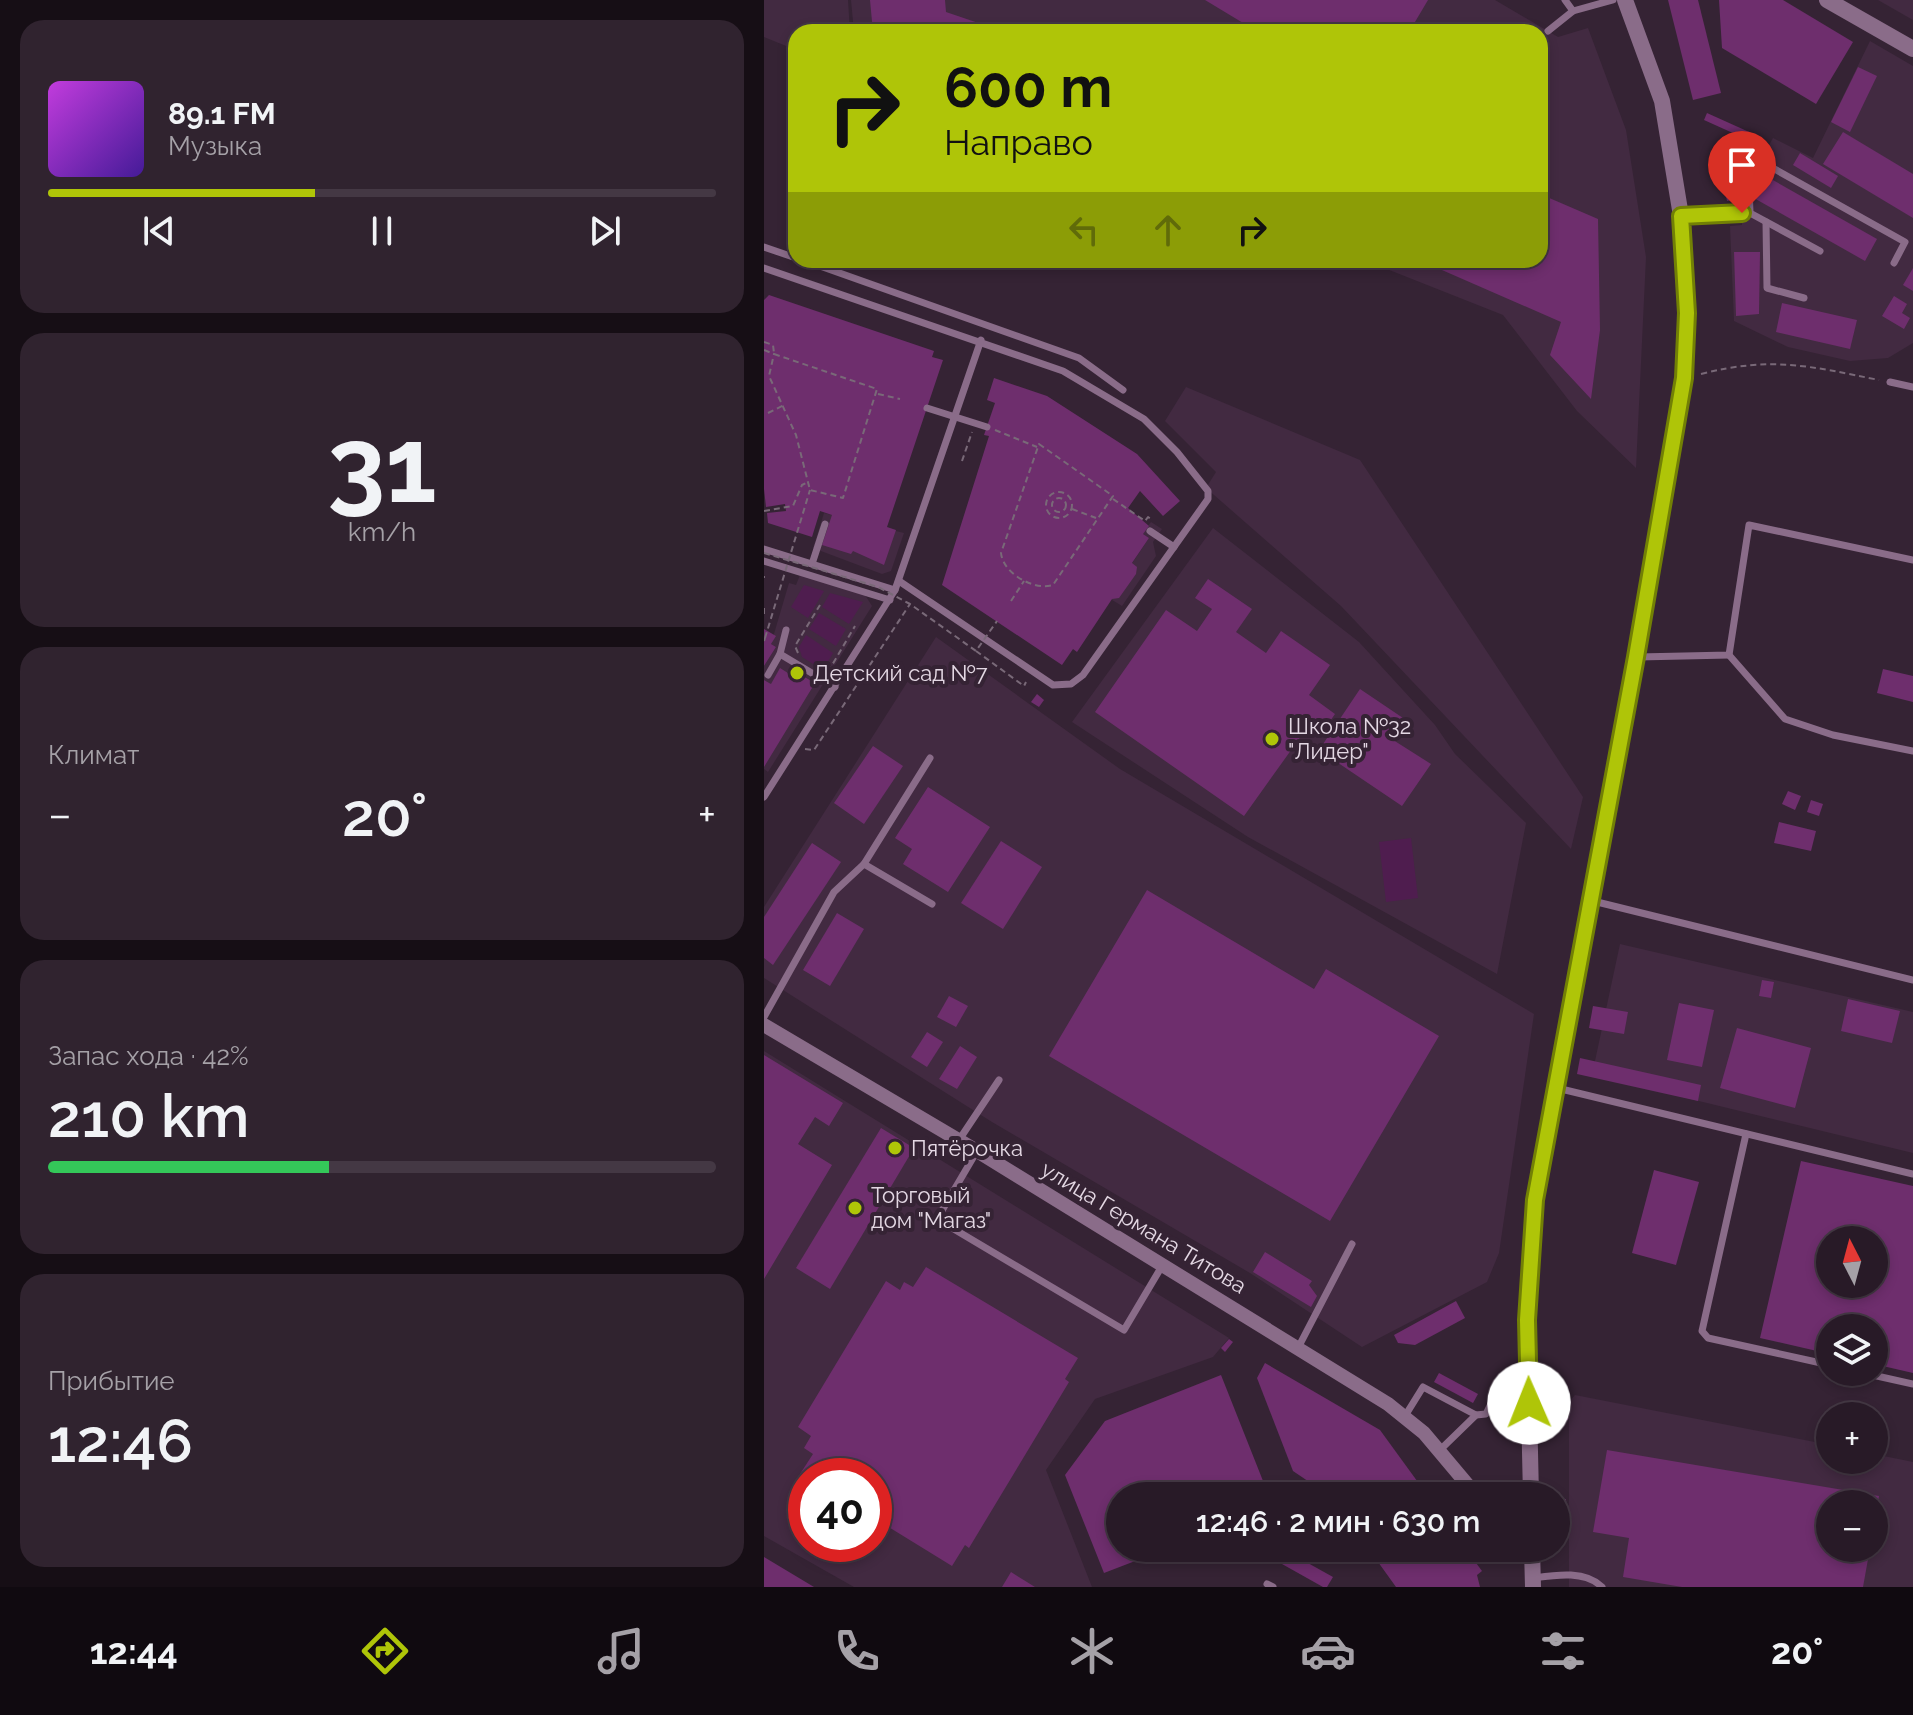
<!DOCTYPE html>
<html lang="ru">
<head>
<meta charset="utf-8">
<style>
	:root { --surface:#281a27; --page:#30232f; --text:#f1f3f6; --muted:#a5a1a7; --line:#443844; --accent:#afc508 }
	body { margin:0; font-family:Raleway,sans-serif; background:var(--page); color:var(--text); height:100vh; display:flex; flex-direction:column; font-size:30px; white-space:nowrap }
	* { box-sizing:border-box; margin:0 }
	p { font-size:26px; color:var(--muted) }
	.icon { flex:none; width:44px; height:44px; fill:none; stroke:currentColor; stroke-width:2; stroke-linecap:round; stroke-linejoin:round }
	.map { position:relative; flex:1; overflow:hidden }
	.sheet { display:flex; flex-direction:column; gap:20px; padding:20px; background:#160e15; width:764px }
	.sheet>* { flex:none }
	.guide { position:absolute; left:24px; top:24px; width:760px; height:244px; border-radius:24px; box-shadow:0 4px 12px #0003,0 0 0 2px var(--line); background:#afc508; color:#111; overflow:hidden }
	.needle { width:52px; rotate:354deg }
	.controls { position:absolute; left:1052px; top:1226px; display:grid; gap:16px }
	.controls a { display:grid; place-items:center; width:72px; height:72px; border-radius:50%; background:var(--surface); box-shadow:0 4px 12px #0003,0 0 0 2px var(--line); font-size:40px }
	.speed { position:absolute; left:24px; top:1458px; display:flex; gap:16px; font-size:40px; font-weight:700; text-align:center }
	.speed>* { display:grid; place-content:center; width:104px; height:104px; border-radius:50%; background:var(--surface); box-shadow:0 4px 12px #0003,0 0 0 2px var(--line); line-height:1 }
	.speed .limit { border:12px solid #d22; background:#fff; color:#111 }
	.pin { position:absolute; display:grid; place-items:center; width:68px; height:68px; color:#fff; margin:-82px -34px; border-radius:50% 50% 50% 0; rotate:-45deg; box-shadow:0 0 8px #0007 }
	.pin .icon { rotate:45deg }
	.me { position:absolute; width:88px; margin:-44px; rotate:359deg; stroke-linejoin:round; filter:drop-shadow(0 0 6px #0008) }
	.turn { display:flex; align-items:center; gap:28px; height:168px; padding:0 24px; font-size:36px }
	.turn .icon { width:104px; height:104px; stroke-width:2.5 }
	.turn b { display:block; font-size:56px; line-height:68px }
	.lanes { display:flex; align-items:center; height:76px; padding:0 24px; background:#0003; justify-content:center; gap:40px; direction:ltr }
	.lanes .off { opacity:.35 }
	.big { font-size:60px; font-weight:600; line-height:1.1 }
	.sheet .widget { flex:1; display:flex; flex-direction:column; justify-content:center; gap:12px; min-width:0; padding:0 28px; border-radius:24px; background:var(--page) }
	.sheet .dial { align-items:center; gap:0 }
	.dial b { font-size:104px; line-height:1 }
	.song { display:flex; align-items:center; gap:24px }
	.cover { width:96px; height:96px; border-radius:12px; background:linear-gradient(135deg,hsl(290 70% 55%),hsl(260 70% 35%)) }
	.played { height:8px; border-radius:4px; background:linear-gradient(90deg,var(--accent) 40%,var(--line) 40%) }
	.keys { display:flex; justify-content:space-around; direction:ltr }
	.heat { display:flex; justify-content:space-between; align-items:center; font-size:44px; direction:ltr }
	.charge { height:12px; border-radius:6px; background:linear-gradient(90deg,#34c759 42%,var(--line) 0) }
	.trip { position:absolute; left:342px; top:1482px; width:464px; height:80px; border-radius:40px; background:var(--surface); box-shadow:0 4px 12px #0003,0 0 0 2px var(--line); font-weight:600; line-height:80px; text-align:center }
	.tab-bar { display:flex; height:128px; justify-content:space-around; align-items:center; background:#100a10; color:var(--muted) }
	.tab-bar .icon { width:56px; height:56px }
	.tab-bar .current { color:var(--accent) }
	.tab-bar b { font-size:36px; color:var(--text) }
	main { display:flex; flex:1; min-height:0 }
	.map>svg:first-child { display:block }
</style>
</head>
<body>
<main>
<section class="sheet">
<div class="widget">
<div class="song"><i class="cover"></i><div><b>89.1 FM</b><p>Музыка</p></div></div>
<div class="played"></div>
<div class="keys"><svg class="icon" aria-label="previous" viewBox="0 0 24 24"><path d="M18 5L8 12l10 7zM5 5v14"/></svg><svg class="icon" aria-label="pause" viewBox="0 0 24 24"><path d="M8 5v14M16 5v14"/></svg><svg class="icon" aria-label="next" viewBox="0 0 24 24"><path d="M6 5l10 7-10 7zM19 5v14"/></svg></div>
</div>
<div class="widget dial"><b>31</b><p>km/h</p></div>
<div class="widget"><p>Климат</p>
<div class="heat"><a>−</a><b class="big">20°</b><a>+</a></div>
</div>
<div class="widget"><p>Запас хода · 42%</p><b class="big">210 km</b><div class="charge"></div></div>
<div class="widget"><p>Прибытие</p><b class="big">12:46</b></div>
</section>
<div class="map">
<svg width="1149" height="1587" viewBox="0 0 1149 1587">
	<rect width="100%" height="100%" fill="#352334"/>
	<!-- built -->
	<g fill="#422a41" fill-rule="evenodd">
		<polygon points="0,0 84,0 86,32 32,32 32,50 0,37"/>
		<polygon points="87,0 731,0 794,37 824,28 862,130 882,257 872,468 813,411 739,315 600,260 776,260 776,32 90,32"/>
		<polygon points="1114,0 1149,0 1149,20"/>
		<polygon points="1106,41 1149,66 1149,343 1124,358 1086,361 1024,347 970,321 966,226 978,225 974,141 1000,154 1009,138 1049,158"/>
		<polygon points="422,387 596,460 819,797 807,849 577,606 442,488 452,472 401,421"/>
		<polygon points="60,513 140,533 127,571 118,574 49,548"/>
		<polygon points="387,522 398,529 389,542 392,556 358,606 345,598 385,538 365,525 384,526"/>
		<polygon points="449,528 595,642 671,725 691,754 762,823 733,974 484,837 308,722"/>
		<polygon points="36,575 101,595 108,606 4,772 0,769 0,747 30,698 0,680 0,666 12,647 7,644 25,583 32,585"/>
		<polygon points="172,637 356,769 770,1014 735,1253 723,1282 598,1347 486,1273 228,1122 0,978 0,907"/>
		<polygon points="856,944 1149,1012 1149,1153 828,1075"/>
		<path d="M0 1051 465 1338 449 1357 331 1399 282 1470 328 1587H90L0 1536ZM42 1476H110V1544H42Z"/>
		<path d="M811 1395 1066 1445V1460H1110V1454L1149 1462V1587H805V1402ZM1066 1504H1110V1548H1066Z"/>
	</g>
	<!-- green -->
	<g fill="#4f1d4f">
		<polygon points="40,585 60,591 44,618 27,607"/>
		<polygon points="66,593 99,602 85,624 58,607"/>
		<polygon points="55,613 82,629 72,646 45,629"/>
		<polygon points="42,635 69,653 59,670 38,657 35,647"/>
		<polygon points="647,838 654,898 622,902 615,842"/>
	</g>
	<!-- building -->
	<g fill="#6e2e6d" fill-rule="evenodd">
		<polygon points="106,0 181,0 182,12 241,32 109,32"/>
		<polygon points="441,0 664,0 645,32 494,32"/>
		<polygon points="904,0 934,0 957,93 929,100"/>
		<polygon points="955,0 1019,0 1089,42 1052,104 958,48"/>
		<polygon points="1094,67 1113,76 1086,132 1067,122"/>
		<polygon points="943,113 994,136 991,143 940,120"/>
		<polygon points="1079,132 1149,174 1149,218 1059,164"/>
		<polygon points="964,151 974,199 963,201 953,153"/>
		<polygon points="1036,153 1074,176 1067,188 1029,165"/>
		<polygon points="1000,175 1113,239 1101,261 988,197"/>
		<polygon points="776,194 834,219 836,330 827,399 786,355 797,322 655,260 776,260"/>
		<polygon points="970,252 996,252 995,314 972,316"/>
		<polygon points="1149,268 1149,291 1139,285"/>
		<polygon points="5,295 170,351 168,357 179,360 123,527 132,530 120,565 89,551 87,554 58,545 68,515 56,511 48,537 4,523 3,513 22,511 21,504 2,507 0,489 0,300"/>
		<polygon points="1130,296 1143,304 1138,313 1146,318 1140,329 1118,316"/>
		<polygon points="1018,303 1093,320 1086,349 1012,332"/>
		<polygon points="230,378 283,396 373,454 416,501 399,516 376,491 364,508 385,526 379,534 385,538 368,563 373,567 372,574 355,598 348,599 313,652 309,649 298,665 178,585 225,436 220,435 231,403 223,400"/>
		<polygon points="444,579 488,609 472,632 502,653 517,631 566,665 545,695 571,714 562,727 550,718 480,816 331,712 402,610 433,631 448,609 431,598"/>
		<polygon points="0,629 12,636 7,644 12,647 0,666"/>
		<polygon points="16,668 27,675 30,671 51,683 0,767 0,680 7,684"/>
		<polygon points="1119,669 1149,676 1149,702 1113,693"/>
		<polygon points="596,689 639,718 626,738 667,764 638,806 555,750"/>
		<polygon points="273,694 280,700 275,707 267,702"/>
		<polygon points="109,746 139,766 100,824 70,803"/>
		<polygon points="164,787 226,827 184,892 139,864 148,849 131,838"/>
		<polygon points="1024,791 1037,796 1031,810 1018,804"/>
		<polygon points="1047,800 1059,804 1055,816 1043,812"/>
		<polygon points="1015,822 1052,831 1047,851 1010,843"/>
		<polygon points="237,841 278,867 239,929 197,903"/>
		<polygon points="48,843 77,862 9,965 0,958 0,917"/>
		<polygon points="383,890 550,989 562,969 675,1036 566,1221 285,1056"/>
		<polygon points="73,913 100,929 66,986 39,970"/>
		<polygon points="998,980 1010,982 1007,998 995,996"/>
		<polygon points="185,996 204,1006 192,1027 173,1017"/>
		<polygon points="1084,999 1136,1011 1128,1043 1077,1031"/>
		<polygon points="915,1003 950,1010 938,1067 903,1060"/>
		<polygon points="829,1006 864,1012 860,1034 825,1028"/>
		<polygon points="973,1028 1047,1048 1031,1108 956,1088"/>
		<polygon points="163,1032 179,1042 163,1067 147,1057"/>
		<polygon points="196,1046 213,1057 193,1089 175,1079"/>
		<polygon points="0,1055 79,1103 65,1126 51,1117 34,1144 68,1165 0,1279"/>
		<polygon points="816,1058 937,1085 934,1101 813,1074"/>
		<polygon points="117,1128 150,1148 66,1289 32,1268"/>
		<path d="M1037 1161 1149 1186V1373L1110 1364V1328H1066V1354L996 1338ZM1066 1240H1110V1284H1066Z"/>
		<polygon points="890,1170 935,1182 912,1265 868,1253"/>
		<polygon points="501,1252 548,1281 545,1285 553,1296 547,1307 489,1272"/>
		<polygon points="162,1267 314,1358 301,1379 305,1382 205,1548 201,1545 188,1566 110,1518 110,1476 42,1477 36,1474 49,1454 40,1448 47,1436 34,1427 122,1281 136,1290 140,1282 149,1287"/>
		<polygon points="692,1301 701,1318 651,1345 634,1343 630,1335"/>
		<polygon points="465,1339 469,1342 461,1352 457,1348"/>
		<polygon points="501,1363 616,1430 664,1496 566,1496 529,1471 493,1378"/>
		<polygon points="675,1373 714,1394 709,1403 670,1382"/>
		<polygon points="457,1375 503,1491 501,1496 356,1496 356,1548 405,1548 340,1573 301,1475 341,1421"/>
		<polygon points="803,1398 804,1420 789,1421 788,1399"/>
		<polygon points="843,1450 1115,1496 1112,1515 1110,1504 1066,1504 1066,1548 1106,1548 1099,1587 918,1587 859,1577 865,1538 829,1532"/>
		<polygon points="792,1499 802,1499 803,1530 792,1530"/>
		<polygon points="503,1548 517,1548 569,1577 563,1587 559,1587 500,1554"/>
		<polygon points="604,1548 701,1548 718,1571 713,1575 716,1587 632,1587"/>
		<polygon points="0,1557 50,1587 0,1587"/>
		<polygon points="247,1572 271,1587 238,1587"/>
	</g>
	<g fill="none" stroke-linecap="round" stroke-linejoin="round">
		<!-- path -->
		<g stroke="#796978" stroke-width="2" stroke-dasharray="6 4" stroke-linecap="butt">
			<polyline points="0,342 9,345 10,353"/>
			<polyline points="0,350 10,354"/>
			<polygon points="10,354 113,389 79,498 46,490 32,435 5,376"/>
			<path d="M937 374C1008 356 1045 366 1115 380"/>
			<polyline points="114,394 136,399"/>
			<polyline points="4,413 20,405"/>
			<polyline points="231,430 273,447"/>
			<path d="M275 444 349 496 289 585C271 591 239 574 237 553Z"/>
			<polyline points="198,461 208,432"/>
			<circle cx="295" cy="505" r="13"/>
			<circle cx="295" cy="505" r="7"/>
			<polyline points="349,499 381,521 384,517 388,520"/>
			<polyline points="308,509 332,518"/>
			<polyline points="0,511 29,506 38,485 44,482"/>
			<polyline points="0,576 0,578"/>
			<polyline points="247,601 260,581"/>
			<polyline points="0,608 0,615"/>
			<polyline points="0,641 1,638"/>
			<polyline points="212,651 260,686 262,682"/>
			<polyline points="34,653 31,646 56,605"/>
			<polyline points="64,672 91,626"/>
			<polyline points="41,749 50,750 146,604"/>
		</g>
		<!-- service -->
		<g stroke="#8a6c89" stroke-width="7">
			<polyline points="801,0 809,11"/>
			<polyline points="784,31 809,11 849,0"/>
			<polyline points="986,213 985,185 998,162 1141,242 1130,263"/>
			<polyline points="919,216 986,213 1056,251"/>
			<polyline points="1002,222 1003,288 1040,298"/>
			<polyline points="0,247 32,258"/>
			<polyline points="39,260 315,358 359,390"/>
			<polyline points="0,268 299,371 380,419 413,452 444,491 444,499 319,675 307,684 289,685 135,581"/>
			<polyline points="1126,382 1149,387"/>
			<polyline points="386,531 410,547"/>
			<polyline points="0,549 131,590"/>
			<polyline points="0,561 126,600"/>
			<polyline points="48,564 61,524"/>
			<polyline points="22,630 16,654 71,687"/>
			<polyline points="965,655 1021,719 1069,735 1149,751"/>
			<polyline points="874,657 965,655 985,525 1149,560"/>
			<polyline points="4,675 16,654"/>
			<polyline points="0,797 131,590 217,340"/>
			<polyline points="100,864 168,904"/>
			<polyline points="829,901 1149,980"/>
			<polyline points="0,1017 70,892 100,864 166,758"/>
			<polyline points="793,1088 1149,1174"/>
			<polyline points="982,1134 938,1331 944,1338 1066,1365"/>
			<polyline points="195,1140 235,1080"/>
			<polyline points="213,1151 173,1219 360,1330 398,1266"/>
			<polyline points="534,1348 588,1244"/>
			<polyline points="1095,1372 1149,1384"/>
			<polyline points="712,1415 722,1414 738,1381 764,1374"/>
			<polyline points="641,1416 659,1387 712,1415 676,1450"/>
			<path d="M769 1578C791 1575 821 1570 838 1587"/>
			<polyline points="503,1584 509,1587"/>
		</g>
		<!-- minor -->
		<polyline stroke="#8a6c89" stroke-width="14" points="0,1025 213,1151 624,1404 660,1433 713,1496"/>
		<!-- tertiary -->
		<g stroke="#8a6c89" stroke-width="16">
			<polyline points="1063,0 1149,49"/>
			<polyline points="767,1496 763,1320 771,1200 872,657 920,378 923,313 917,216 898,101 861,0"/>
			<polyline points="768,1548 769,1587"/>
		</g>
		<!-- path-bridge -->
		<g stroke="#796978" stroke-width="2" stroke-dasharray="6 4" stroke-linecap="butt">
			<polyline points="0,553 114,587 146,604 212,651 233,621"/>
			<polyline points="1,638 46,490"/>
		</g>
		<!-- service-bridge -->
		<polyline stroke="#8a6c89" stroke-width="7" points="163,408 223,427"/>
	</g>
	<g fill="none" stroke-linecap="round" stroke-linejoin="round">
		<defs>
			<polyline id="route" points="765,1403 763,1320 771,1200 872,657 920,378 923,313 917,216 978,213"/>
		</defs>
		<!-- route casing -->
		<use href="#route" stroke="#728005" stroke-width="20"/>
		<!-- route -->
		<use href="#route" stroke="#afc508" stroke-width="14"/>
	</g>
	<!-- markers -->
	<g fill="#afc508" stroke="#352334" stroke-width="3">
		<circle cx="33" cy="673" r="8"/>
		<circle cx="508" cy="739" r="8"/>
		<circle cx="131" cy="1148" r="8"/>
		<circle cx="91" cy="1208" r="8"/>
	</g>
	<g text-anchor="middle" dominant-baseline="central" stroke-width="8" stroke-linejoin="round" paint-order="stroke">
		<!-- poi labels -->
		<g font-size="22" fill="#e4d8e4" stroke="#352334" text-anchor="start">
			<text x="49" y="673">Детский сад №7</text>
			<text x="524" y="726">Школа №32<tspan x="524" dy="25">"Лидер"</tspan></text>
			<text x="147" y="1148">Пятёрочка</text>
			<text x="107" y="1195">Торговый<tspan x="107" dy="25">дом "Магаз"</tspan></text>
		</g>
		<!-- street labels -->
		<g font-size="22" fill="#e4d8e4" stroke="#352334">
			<text transform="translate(380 1227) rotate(31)">улица Германа Титова</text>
		</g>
	</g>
</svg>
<div class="controls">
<a><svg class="needle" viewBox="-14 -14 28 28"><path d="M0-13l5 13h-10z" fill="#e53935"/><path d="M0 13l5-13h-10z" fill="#a5a1a7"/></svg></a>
<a><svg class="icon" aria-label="layers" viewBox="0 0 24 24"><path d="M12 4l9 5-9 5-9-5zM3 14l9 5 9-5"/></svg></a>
<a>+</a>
<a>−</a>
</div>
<div class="speed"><div class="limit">40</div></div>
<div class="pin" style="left:978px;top:213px;background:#d93025"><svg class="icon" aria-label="arrive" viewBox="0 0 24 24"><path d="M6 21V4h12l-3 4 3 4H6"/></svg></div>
<svg class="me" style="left:765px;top:1403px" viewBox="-20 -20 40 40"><circle r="19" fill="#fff"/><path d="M0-13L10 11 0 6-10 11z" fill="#afc508"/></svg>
<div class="trip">12:46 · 2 мин · 630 m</div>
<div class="guide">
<div class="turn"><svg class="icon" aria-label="right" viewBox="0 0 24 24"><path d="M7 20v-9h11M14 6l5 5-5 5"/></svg><div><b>600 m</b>Направо</div></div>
<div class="lanes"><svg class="icon off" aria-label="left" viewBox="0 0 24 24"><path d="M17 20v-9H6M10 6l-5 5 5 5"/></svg><svg class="icon off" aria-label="ahead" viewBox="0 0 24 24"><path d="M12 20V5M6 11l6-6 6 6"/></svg><svg class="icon" aria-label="right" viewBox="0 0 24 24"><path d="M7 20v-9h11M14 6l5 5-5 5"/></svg></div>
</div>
</div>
</main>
<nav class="tab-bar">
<b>12:44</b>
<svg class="icon current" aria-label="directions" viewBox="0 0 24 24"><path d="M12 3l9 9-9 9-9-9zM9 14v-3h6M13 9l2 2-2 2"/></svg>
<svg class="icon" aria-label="music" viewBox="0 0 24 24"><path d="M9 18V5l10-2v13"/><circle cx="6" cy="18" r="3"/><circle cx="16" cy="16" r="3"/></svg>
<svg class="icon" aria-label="phone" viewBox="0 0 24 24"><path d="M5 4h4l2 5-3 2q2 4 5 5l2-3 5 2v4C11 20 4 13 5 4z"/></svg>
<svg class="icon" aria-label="climate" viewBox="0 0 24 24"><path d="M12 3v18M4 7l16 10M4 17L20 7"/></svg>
<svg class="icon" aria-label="car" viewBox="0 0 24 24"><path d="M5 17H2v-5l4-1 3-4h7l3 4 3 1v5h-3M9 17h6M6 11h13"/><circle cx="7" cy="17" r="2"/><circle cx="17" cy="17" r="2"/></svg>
<svg class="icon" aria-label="filters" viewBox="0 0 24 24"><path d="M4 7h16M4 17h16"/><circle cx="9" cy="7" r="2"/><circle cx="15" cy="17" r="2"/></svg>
<b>20°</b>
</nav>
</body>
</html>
